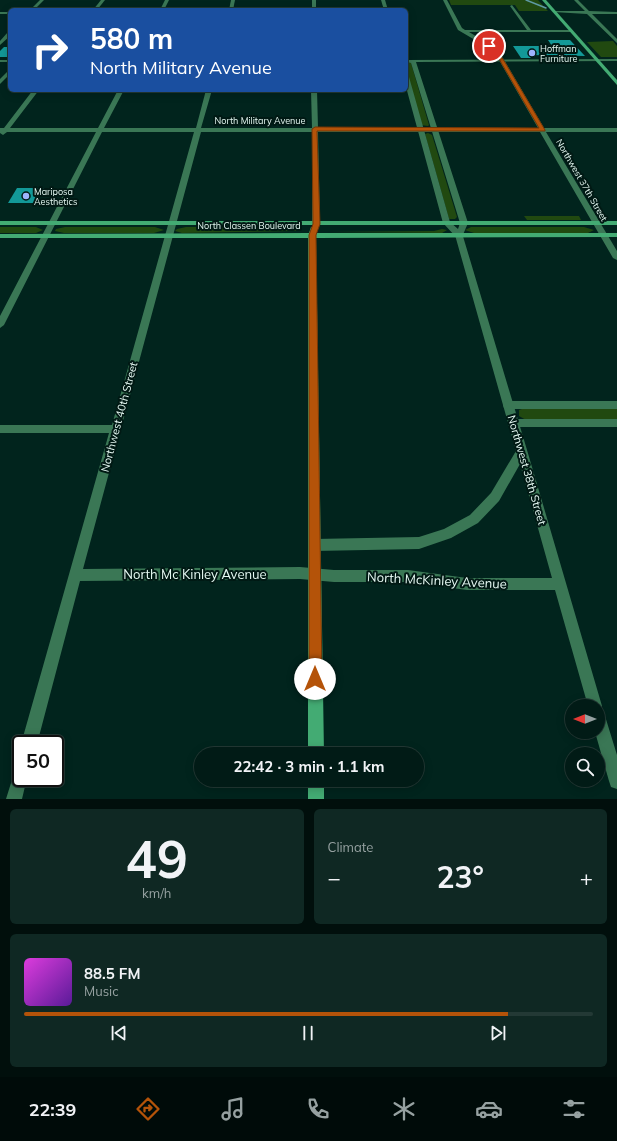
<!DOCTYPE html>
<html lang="en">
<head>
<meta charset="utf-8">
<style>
	:root { --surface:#011b16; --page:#0f2823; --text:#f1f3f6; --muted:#96a1a1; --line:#233935; --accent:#b45309 }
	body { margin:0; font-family:Mulish,sans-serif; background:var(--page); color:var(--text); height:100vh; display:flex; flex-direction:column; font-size:15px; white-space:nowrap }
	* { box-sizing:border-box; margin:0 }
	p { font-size:13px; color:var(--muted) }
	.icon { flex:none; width:22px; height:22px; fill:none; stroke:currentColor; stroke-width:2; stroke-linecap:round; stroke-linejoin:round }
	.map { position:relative; height:799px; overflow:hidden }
	.details { display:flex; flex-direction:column; gap:10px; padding:10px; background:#010f0c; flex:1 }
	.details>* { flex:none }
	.banner { position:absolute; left:8px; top:8px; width:400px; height:84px; border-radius:6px; box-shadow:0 2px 10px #0003,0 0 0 1px var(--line); background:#1a4fa0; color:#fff; overflow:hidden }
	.needle { width:26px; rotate:270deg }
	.controls { position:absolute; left:565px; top:699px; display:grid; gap:8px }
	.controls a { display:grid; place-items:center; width:40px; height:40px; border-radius:50%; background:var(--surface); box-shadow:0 2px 10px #0003,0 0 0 1px var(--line); font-size:20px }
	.speed { position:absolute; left:12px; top:735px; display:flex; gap:8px; font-size:20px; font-weight:700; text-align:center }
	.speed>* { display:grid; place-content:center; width:52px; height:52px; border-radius:50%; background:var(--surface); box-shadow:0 2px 10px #0003,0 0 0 1px var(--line); line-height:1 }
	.speed .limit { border:2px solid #111; border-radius:6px; background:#fff; color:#111 }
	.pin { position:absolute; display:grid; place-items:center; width:34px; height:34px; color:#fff; margin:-17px; border:2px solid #fff; border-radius:50%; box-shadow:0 1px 4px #0007 }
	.me { position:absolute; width:44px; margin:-22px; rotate:0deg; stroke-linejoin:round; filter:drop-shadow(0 0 3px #0008) }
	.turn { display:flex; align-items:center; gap:14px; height:84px; padding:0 16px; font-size:18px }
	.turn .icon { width:52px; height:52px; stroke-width:2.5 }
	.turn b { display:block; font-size:28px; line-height:34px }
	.big { font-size:30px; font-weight:700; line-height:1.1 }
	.details .card { flex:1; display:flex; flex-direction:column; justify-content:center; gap:6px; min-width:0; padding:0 14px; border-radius:6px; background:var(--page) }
	.details .dial { align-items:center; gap:0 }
	.dial b { font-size:52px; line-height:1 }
	.song { display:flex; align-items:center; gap:12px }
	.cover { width:48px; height:48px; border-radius:6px; background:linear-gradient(135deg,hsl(300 70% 55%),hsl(270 70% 35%)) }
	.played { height:4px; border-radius:2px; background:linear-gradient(90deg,var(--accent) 85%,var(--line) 85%) }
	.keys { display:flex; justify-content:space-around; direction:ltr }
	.heat { display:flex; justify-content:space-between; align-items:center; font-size:22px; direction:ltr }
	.details .tiles { flex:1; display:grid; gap:10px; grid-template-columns:1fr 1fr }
	.card:last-child { grid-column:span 2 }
	.trip { position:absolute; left:194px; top:747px; width:230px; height:40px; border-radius:20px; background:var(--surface); box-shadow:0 2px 10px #0003,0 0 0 1px var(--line); font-weight:700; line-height:40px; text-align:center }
	.dock { display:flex; height:64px; justify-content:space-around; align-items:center; background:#000b09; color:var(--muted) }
	.dock .icon { width:28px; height:28px }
	.dock .on { color:var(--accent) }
	.dock b { font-size:18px; color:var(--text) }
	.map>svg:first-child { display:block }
</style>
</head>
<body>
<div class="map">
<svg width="617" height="799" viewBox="0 0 617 799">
	<rect width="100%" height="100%" fill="#01241d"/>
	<!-- green -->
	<g fill="#214910">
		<polygon points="449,0 538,0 548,11 519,11 515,5 451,5"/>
		<polygon points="613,41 617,46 617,57 601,57 587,42"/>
		<polygon points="406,62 411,63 429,125 428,126 421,125 406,69"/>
		<polygon points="428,133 432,135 457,217 455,219 449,219 425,134"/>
		<polygon points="524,216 579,216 581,220 527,220"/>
		<polygon points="0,227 36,227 43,230 36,233 0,233"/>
		<polygon points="65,227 155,227 164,230 154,233 64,233 55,231 56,229"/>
		<polygon points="186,227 297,227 300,229 297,231 182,233 175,231 177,229"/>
		<polygon points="471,227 584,227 594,230 588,233 474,233 465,230"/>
		<polygon points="442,229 447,230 442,233 327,232 434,231"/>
		<polygon points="522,409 617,409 617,420 526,420 519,416 519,410"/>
	</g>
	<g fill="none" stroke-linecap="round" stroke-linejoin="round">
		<!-- stream -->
		<polyline stroke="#5e9aa4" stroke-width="1.5" points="526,0 546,8"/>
	</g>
	<!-- building -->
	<g fill="#139998">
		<polygon points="548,40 570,40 585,56 529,55 531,58 521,58 513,46 552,46"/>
		<polygon points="4,47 10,47 10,57 0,57 0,51"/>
		<polygon points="17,188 44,188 35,203 8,203"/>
	</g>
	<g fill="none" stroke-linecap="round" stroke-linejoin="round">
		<!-- minor -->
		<g fill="#3a7755" fill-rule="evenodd">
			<polygon points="165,0 169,0 164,10 160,10"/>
			<polygon points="231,0 235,0 233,10 229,10"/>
			<polygon points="381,0 385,0 388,10 384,10"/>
			<polygon points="443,0 447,0 462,28 465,30 527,30 510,6 512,5 531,30 571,30 573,31 571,32 469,32 491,45 503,58 544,128 617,128 617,132 546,132 617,251 617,260 613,258 540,132 318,132 320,223 316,225 312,223 312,132 201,132 83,569 300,567 334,570 408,570 467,578 552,578 520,464 499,501 478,523 451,538 419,549 314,551 310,549 308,545 310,541 314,539 419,537 444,529 470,515 491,493 516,451 455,235 459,233 462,233 527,450 602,706 601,710 603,711 605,716 617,755 617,789 611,787 609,781 595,732 598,732 598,706 588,706 555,590 467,590 408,582 334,582 300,579 80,581 37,744 21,744 109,433 0,433 0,425 112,425 194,132 102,132 4,325 0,328 0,316 96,132 7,132 3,135 0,133 0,128 4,128 33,90 39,90 10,128 98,128 118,90 124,90 104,128 196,128 206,90 212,90 201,128 312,128 311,90 317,90 318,128 538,128 499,60 487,47 458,30"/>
			<polygon points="574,0 578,0 589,11 617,12 617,14 592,14 617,39 617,43 587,14 553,12 555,11 585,11"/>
			<rect x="0" y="12" width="10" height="2"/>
			<polygon points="8,32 10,32 10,36 0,45 0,41"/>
			<polygon points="10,69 10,74 0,84 0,79"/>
			<polygon points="21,764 21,778 27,778 22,799 6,799 16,767"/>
		</g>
		<!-- tertiary -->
		<g fill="#3a7755" fill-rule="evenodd">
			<polygon points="40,0 44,0 34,10 30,10"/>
			<polygon points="101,0 105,0 97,10 93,10"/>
			<rect x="312" y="0" width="4" height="10"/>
			<polygon points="617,59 617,61 416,62 468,223 462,237 456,237 443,223 406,87 406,75 409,77 450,222 458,229 460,223 411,63 406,62 406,60"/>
			<rect x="0" y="60" width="10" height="2"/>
			<polygon points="508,401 617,401 617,409 508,409 504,408 503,405 504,402"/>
			<polygon points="513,419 617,419 617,427 513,427 509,426 508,423 509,420"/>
		</g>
		<!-- secondary -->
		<g fill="#43ab73" fill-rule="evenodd">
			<polygon points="542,0 546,0 617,80 617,85"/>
			<rect x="0" y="221" width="617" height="4"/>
			<polygon points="311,227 317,227 316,233 617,233 617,237 316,238 324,754 308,754 308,238 0,238 0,234 309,233"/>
			<rect x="308" y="780" width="16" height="19"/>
		</g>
	</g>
	<!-- route -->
	<polygon fill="#b45309" stroke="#753606" points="488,45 491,45 503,59 545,130 545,131 317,131 320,224 316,235 322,679 320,684 315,686 311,684 309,679 309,235 313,224 312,129 315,127 539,128 499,59"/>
	<!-- markers -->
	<g fill="#9db4fd" stroke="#011914" stroke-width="1.5">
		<circle cx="532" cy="53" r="4"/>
		<circle cx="26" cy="196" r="4"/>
	</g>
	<g text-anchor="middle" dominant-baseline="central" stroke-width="4" stroke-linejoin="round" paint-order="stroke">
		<!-- far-poi labels -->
		<g font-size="9" fill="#e7faf4" stroke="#011914" text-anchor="start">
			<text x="540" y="48">Hoffman<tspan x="540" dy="10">Furniture</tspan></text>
			<text x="34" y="191">Mariposa<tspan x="34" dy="10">Aesthetics</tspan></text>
		</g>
		<!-- far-street labels -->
		<g font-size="9" fill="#e7faf4" stroke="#011914">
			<text x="260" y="120">North Military Avenue</text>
			<text transform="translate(582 180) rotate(60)">Northwest 37th Street</text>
			<text x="249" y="225">North Classen Boulevard</text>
		</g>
		<!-- street labels -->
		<g font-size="11" fill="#e7faf4" stroke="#011914">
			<text transform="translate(119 417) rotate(-75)">Northwest 40th Street</text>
			<text transform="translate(527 470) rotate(74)">Northwest 38th Street</text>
		</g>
		<!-- near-street labels -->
		<g font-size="13" fill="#e7faf4" stroke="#011914">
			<text x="195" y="574">North Mc Kinley Avenue</text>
			<text transform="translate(437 580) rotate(3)">North McKinley Avenue</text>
		</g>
	</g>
</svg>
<div class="controls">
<a><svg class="needle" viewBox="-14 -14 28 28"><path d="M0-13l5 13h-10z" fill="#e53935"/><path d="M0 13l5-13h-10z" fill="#96a1a1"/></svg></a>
<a><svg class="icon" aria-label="search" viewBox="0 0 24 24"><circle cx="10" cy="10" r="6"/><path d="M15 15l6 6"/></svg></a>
</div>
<div class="speed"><div class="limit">50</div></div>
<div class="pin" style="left:489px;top:46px;background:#d93025"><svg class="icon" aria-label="arrive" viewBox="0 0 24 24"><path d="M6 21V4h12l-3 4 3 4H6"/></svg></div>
<svg class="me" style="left:315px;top:679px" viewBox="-20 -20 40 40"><circle r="19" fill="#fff"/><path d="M0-13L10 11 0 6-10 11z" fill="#b45309"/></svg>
<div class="trip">22:42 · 3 min · 1.1 km</div>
<div class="banner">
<div class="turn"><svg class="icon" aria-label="right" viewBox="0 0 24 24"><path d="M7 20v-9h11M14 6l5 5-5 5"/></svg><div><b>580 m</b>North Military Avenue</div></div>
</div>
</div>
<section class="details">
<div class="tiles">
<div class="card dial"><b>49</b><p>km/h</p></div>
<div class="card"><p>Climate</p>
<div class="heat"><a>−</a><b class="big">23°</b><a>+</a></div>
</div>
<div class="card">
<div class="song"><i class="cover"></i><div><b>88.5 FM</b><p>Music</p></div></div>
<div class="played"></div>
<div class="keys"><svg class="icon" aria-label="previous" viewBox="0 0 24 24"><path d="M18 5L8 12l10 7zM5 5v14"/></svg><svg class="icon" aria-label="pause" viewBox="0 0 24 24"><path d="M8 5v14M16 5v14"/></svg><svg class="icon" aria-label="next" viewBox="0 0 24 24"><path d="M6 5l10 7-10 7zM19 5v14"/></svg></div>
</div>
</div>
</section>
<nav class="dock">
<b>22:39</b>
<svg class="icon on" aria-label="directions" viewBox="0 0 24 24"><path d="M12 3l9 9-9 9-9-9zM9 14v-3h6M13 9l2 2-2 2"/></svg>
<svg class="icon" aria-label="music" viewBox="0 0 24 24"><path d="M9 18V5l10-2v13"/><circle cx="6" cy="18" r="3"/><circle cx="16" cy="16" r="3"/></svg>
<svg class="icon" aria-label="phone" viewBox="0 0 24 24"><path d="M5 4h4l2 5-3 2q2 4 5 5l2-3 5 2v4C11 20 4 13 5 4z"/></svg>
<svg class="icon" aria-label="climate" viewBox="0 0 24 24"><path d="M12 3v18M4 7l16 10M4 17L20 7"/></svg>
<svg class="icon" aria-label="car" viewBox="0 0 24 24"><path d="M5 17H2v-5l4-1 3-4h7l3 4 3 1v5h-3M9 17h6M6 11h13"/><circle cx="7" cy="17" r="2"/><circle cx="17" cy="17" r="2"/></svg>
<svg class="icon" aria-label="filters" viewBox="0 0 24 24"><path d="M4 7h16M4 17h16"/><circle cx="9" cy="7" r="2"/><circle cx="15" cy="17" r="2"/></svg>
</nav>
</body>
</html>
